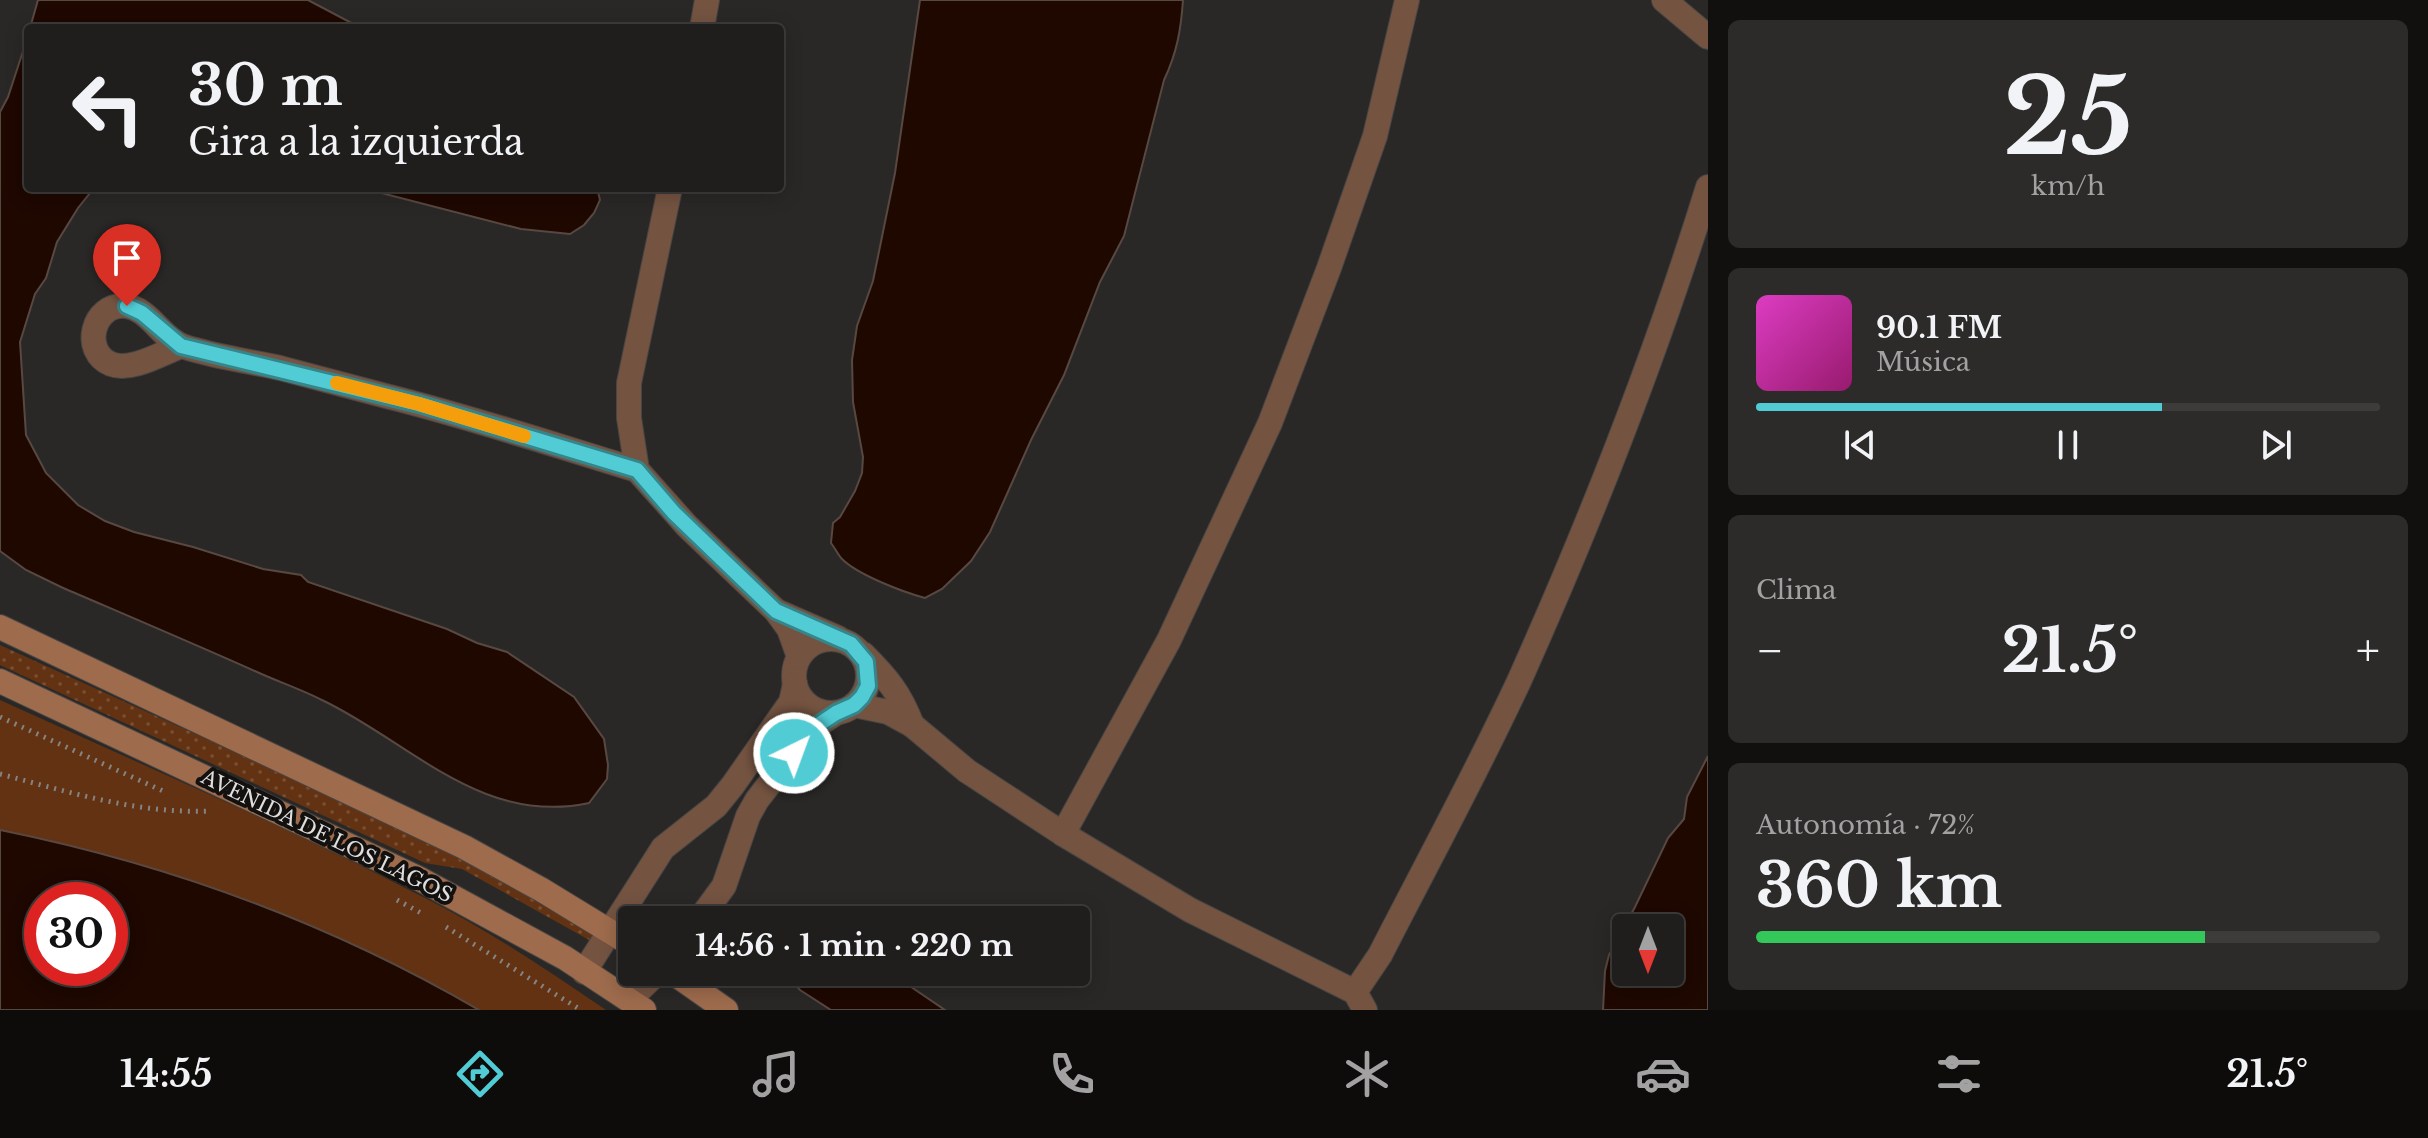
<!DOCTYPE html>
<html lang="es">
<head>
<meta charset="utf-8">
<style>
	:root { --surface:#201e1c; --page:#2d2b29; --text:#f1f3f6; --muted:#a2a2a3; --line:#3d3c3b; --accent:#51ccd4 }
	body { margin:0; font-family:"Libre Baskerville",serif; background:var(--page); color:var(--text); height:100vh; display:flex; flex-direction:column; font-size:30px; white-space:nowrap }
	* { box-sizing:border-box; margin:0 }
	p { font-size:26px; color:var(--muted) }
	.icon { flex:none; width:44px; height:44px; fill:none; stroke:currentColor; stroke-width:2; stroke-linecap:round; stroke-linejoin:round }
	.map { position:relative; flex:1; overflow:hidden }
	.side { display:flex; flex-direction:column; gap:20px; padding:20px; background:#12100f; width:720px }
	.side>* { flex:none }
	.guide { position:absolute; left:24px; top:24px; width:760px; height:168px; border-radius:8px; box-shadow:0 4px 20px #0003,0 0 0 2px var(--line); background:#201e1c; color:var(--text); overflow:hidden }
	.needle { width:52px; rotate:180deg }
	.buttons { position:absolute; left:1612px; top:914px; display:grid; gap:16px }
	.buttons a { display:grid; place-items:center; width:72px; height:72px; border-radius:8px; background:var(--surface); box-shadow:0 4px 20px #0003,0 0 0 2px var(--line); font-size:40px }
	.speed { position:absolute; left:24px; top:882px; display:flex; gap:16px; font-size:40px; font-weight:700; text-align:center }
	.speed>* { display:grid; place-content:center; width:104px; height:104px; border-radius:50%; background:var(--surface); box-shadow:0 4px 20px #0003,0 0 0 2px var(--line); line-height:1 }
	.speed .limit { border:12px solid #d22; background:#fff; color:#111 }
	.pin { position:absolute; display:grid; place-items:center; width:68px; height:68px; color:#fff; margin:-82px -34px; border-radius:50% 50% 50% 0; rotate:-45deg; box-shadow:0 0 8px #0007 }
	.pin .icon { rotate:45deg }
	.me { position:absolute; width:88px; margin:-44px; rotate:42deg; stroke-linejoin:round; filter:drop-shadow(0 0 6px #0008) }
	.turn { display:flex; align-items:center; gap:28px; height:168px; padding:0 32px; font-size:36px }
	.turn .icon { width:104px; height:104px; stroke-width:2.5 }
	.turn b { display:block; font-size:56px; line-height:68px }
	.big { font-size:60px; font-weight:800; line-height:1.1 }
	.side .widget { flex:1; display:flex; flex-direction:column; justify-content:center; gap:12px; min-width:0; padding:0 28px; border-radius:12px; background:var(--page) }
	.side .dial { align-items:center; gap:0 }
	.dial b { font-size:104px; line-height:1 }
	.song { display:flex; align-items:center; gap:24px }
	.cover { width:96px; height:96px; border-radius:12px; background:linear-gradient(135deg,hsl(310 70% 55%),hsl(320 70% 35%)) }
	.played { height:8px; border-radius:4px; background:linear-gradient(90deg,var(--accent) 65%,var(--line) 65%) }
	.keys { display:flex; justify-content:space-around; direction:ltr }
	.heat { display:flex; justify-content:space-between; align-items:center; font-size:44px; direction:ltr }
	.charge { height:12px; border-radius:6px; background:linear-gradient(90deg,#34c759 72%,var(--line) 0) }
	.trip { position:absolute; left:618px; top:906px; width:472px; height:80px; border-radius:8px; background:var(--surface); box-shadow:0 4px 20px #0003,0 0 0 2px var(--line); font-weight:800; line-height:80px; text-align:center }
	.tabs { display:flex; height:128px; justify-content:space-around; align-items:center; background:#0d0c0b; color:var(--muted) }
	.tabs .icon { width:56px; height:56px }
	.tabs .current { color:var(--accent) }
	.tabs b { font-size:36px; color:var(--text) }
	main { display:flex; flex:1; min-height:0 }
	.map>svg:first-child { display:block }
</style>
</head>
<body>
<main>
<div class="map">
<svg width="1708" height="1010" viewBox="0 0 1708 1010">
	<defs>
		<pattern id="grass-dots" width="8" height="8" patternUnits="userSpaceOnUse" patternTransform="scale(2)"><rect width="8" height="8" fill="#623212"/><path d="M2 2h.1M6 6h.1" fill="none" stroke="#784f34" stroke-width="1.8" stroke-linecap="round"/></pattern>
	</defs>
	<rect width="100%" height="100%" fill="#2a2826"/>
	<!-- grass -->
	<polygon fill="url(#grass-dots)" points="0,645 444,847 596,936 591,941 462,869 425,863 0,665"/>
	<!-- green -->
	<path fill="#623212" d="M0 700C142 765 286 826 425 898 488 930 547 970 606 1010H479L442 988 269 908 165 872 0 830Z"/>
	<!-- water -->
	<g fill="#1e0800" stroke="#584842" stroke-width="2" fill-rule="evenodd">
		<polygon points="38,0 308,0 361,28 30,28"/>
		<path d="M920 0H1183C1181 29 1177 53 1164 80L1124 236 1100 282 1064 375 1031 440 990 532 971 561 942 589 925 598C903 592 858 575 842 559 838 555 835 548 831 543L833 523 840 517 855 491 862 473 863 457 853 402 852 360 857 326 873 281 895 173Z"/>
		<path d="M28 36V188H94L78 208 57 242 46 278 35 294 20 342 26 435 46 473 78 505 105 521 134 532 193 547 263 569 301 575 308 582 447 629 477 643 507 652 574 697 604 739 608 765 607 779 589 803C482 826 411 743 324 701 303 690 279 682 257 672 192 643 126 615 61 587L26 570 0 551V112L8 97Z"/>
		<polygon points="362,188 597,188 600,200 594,213 584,225 570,234 521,229"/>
		<path d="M1708 756V1010H1603L1605 971 1609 955 1635 907 1668 838 1684 819 1687 797ZM1670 928V972H1626V928Z"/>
		<path d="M0 830C168 864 331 924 479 1010H0ZM42 900H110V968H42Z"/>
		<polygon points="783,972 889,972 945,1010 831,1010 800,990"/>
	</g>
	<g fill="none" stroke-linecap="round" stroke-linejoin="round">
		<defs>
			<g id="street">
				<polyline points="1664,0 1708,37"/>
				<polyline points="702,28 707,0"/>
				<polyline points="670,188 629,383 629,418 637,470 687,526 776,611"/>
				<path d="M181 346C162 353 131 372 111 364 81 352 92 303 126 306 150 309 162 340 185 347 216 357 248 361 280 368 315 377 351 387 386 396 471 417 554 445 637 470"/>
				<circle cx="831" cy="676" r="37"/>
				<polyline points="799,657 789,629 776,611 838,638"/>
				<path d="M854 705 888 712 912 725C900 693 887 678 863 654"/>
				<polyline points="912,725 967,771 1063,834 1190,910 1355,992 1365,1010"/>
				<polyline points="1063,834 1169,640 1270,423 1329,268 1375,136 1407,0"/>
				<polyline points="699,920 724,886 748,816 757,800 812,729 836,713"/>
				<polyline points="584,972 663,848 716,806 733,785 791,702 795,684"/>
				<path d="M1355 992 1380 955C1427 863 1477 772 1520 679 1592 518 1656 355 1708 187"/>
				<polyline points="629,1000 658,972"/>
			</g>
			<g id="secondary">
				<polyline points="0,627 464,847 542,890 632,945"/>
				<polyline points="0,681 418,878 565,958 644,1010"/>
				<polyline points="672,972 726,1010"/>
			</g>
		</defs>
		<!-- street casing -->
		<use href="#street" stroke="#474543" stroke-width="26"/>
		<!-- secondary casing -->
		<use href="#secondary" stroke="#474543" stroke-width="26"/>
		<!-- path -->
		<g stroke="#868482" stroke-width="5" stroke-dasharray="2 6" stroke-linecap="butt">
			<polyline points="0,717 163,791"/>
			<path d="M0 774C69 792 138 814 210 811"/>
			<polyline points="397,900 423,914"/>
			<polyline points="446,927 581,1010"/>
		</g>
		<!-- street -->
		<use href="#street" stroke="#745341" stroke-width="24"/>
		<!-- secondary -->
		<use href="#secondary" stroke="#9e6b4d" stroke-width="24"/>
	</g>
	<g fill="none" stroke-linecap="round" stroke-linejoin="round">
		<defs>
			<polyline id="route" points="127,306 142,313 181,346 419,404 637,470 674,513 776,611 851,644 866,662 868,686 862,697 854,705 836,713 812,729 794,753"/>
		</defs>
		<!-- route casing -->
		<use href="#route" stroke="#35858a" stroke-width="20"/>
		<!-- route -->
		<use href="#route" stroke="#51ccd4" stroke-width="14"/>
		<!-- slow -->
		<polyline stroke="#f59e0b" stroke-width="14" points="337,383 419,404 524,436"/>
	</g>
	<g text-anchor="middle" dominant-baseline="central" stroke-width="8" stroke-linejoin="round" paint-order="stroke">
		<!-- street labels -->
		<g font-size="20" fill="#e0dedd" stroke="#121110">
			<text transform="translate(327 836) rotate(26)">AVENIDA DE LOS LAGOS</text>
		</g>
	</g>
</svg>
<div class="buttons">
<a><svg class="needle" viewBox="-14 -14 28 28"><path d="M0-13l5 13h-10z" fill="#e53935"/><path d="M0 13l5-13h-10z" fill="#a2a2a3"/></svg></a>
</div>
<div class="speed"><div class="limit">30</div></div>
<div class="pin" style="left:127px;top:306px;background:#d93025"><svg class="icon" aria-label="arrive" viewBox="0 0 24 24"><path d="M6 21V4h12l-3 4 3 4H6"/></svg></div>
<svg class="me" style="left:794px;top:753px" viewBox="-20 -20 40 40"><circle r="17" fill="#51ccd4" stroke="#fff" stroke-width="3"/><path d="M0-11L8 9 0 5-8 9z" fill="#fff"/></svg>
<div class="trip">14:56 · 1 min · 220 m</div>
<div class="guide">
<div class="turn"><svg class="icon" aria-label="left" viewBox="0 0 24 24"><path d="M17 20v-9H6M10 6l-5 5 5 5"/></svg><div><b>30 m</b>Gira a la izquierda</div></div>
</div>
</div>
<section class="side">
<div class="widget dial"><b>25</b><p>km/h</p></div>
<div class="widget">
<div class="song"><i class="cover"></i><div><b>90.1 FM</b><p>Música</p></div></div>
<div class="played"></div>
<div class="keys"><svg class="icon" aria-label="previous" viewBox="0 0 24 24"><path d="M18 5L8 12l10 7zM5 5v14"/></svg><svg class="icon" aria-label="pause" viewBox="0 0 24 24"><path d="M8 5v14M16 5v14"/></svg><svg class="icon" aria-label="next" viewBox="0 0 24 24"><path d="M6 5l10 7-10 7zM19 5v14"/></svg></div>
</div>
<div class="widget"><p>Clima</p>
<div class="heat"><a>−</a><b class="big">21.5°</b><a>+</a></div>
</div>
<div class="widget"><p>Autonomía · 72%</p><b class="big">360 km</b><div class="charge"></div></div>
</section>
</main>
<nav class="tabs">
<b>14:55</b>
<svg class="icon current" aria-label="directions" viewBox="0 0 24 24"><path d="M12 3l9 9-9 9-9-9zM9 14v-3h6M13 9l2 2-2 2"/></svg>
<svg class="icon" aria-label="music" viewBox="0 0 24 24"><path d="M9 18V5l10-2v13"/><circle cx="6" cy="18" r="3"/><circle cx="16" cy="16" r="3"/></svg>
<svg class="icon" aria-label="phone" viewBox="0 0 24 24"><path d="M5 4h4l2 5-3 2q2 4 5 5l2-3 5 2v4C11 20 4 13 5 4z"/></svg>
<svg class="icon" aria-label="climate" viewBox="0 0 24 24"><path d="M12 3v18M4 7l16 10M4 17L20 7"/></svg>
<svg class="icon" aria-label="car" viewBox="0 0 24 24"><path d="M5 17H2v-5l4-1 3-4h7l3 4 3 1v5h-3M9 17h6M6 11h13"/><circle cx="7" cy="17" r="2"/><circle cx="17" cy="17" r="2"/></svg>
<svg class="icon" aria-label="filters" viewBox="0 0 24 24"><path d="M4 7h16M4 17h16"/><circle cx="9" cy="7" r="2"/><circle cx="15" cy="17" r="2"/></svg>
<b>21.5°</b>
</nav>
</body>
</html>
